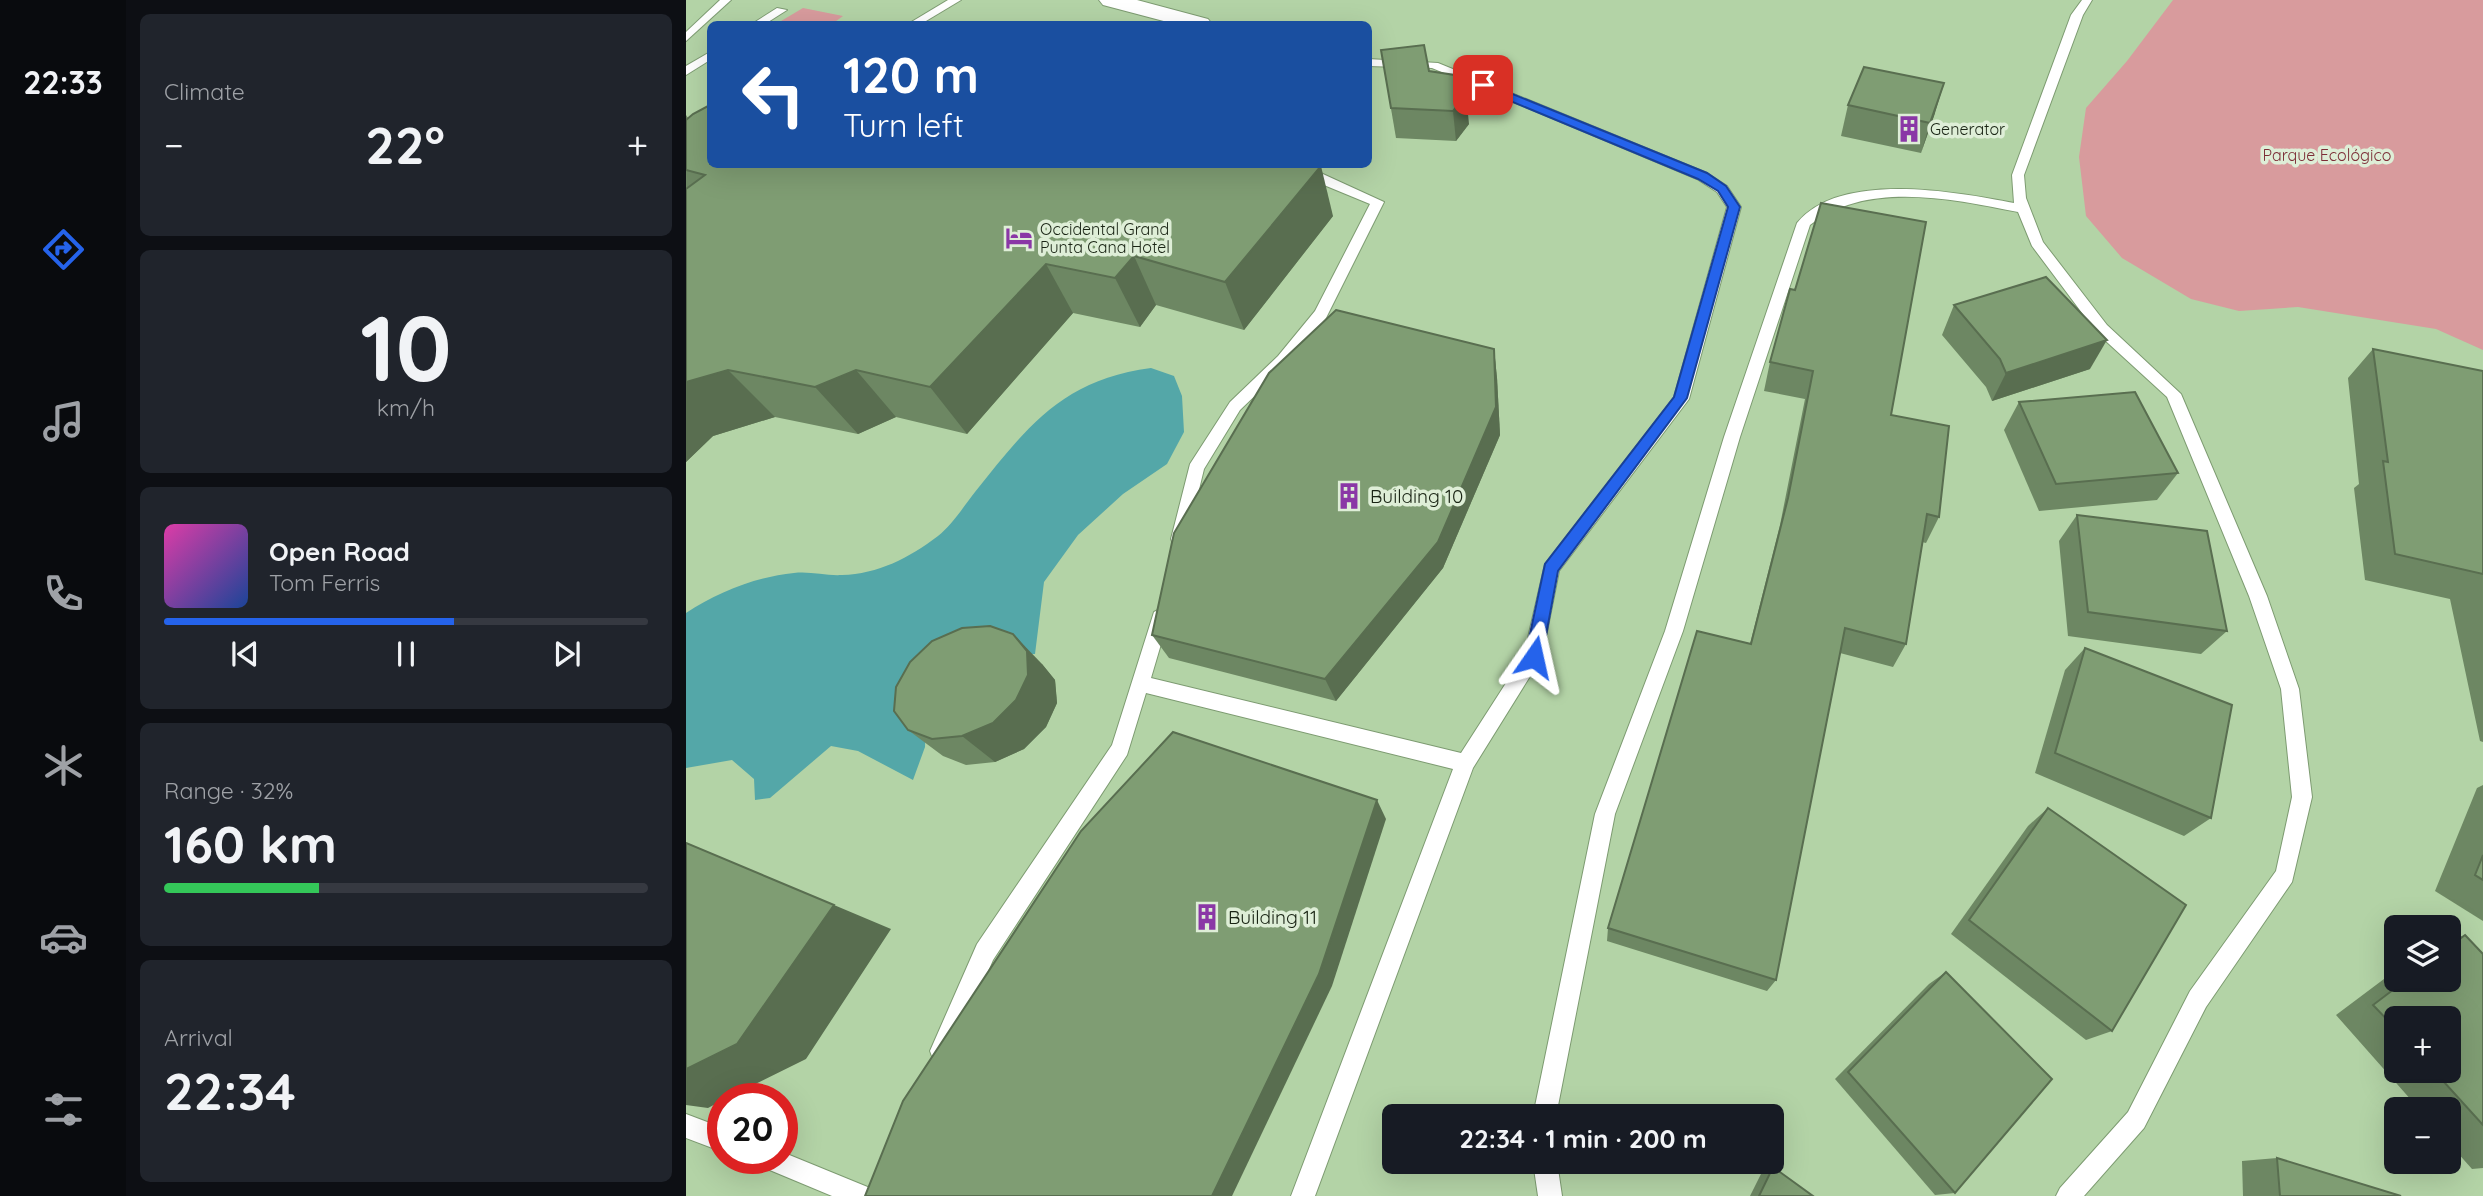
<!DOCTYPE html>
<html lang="en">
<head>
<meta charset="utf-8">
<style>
	:root { --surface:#171b24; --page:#20242c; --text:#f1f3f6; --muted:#9ea1a6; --line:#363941; --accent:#2563eb }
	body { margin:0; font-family:Quicksand,sans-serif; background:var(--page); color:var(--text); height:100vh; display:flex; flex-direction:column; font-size:26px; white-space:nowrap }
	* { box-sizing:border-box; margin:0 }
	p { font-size:23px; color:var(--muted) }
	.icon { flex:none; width:38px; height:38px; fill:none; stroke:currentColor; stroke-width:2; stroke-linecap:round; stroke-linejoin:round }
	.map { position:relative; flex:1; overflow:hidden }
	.details { display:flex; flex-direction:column; gap:14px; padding:14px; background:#0d0f14; width:560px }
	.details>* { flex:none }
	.top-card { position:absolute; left:21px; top:21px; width:665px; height:147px; border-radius:10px; box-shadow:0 7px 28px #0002; background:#1a4fa0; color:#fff; overflow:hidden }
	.tools { position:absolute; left:1698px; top:915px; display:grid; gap:14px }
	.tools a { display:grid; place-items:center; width:77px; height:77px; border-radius:10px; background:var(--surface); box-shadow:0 7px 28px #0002; font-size:35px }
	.speed { position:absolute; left:21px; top:1083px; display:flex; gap:14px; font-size:35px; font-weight:700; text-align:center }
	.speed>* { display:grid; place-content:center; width:91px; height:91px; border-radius:50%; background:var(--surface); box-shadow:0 7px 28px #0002; line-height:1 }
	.speed .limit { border:10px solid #d22; background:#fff; color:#111 }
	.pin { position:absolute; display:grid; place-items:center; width:60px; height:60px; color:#fff; margin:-30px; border-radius:14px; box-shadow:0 4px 10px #0006 }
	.me { position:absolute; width:77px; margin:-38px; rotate:11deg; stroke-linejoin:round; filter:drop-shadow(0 0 5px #0008) }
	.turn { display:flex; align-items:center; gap:24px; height:147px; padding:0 21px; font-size:32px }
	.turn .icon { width:91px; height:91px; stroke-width:2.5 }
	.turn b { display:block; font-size:49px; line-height:60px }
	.big { font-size:52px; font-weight:700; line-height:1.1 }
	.details .tile { flex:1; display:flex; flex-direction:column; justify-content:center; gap:10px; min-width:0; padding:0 24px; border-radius:10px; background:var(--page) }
	.details .dial { align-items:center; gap:0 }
	.dial b { font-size:91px; line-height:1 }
	.song { display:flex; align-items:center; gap:21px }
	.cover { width:84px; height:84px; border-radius:10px; background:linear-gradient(135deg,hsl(320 70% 55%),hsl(220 70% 35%)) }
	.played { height:7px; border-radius:4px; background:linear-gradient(90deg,var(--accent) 60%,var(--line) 60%) }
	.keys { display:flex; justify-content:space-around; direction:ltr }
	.heat { display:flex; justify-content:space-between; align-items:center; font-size:38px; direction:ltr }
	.charge { height:10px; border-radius:5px; background:linear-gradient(90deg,#34c759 32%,var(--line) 0) }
	.trip { position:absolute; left:696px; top:1104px; width:402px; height:70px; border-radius:10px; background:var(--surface); box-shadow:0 7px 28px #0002; font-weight:700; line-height:70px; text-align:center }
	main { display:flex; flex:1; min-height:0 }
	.tab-bar { display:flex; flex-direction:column; width:126px; justify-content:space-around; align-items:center; background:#090b0e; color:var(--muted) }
	.tab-bar .icon { width:49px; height:49px }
	.tab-bar .selected { color:var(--accent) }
	.tab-bar b { font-size:32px; color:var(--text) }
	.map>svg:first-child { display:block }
</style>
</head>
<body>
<main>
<nav class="tab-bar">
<b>22:33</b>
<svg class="icon selected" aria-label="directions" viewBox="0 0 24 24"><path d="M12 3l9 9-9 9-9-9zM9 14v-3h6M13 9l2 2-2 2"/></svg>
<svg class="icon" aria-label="music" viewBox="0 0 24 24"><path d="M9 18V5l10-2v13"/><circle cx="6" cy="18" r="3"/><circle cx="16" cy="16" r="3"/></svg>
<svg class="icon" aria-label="phone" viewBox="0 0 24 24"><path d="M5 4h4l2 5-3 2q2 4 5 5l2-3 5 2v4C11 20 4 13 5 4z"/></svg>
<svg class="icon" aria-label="climate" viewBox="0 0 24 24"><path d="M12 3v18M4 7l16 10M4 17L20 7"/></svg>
<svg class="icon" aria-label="car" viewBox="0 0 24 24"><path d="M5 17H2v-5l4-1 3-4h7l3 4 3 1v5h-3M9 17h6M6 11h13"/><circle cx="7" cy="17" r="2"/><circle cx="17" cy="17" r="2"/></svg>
<svg class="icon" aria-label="filters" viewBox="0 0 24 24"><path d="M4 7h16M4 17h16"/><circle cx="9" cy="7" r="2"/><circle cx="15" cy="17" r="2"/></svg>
</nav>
<section class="details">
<div class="tile"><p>Climate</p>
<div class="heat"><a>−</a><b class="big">22°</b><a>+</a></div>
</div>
<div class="tile dial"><b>10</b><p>km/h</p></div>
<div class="tile">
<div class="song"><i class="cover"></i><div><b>Open Road</b><p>Tom Ferris</p></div></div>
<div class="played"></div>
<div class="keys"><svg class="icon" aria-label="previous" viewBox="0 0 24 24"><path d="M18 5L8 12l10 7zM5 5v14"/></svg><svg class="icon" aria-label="pause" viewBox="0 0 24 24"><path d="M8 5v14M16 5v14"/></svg><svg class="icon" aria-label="next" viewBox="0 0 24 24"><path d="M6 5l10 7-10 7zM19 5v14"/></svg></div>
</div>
<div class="tile"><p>Range · 32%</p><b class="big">160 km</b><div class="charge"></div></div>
<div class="tile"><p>Arrival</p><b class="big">22:34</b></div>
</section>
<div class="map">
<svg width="1797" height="1196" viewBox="0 0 1797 1196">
	<rect width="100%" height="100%" fill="#b3d3a6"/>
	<!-- green -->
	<g fill="#d89b9d">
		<polygon points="1487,0 1797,0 1797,350 1750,329 1612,307 1553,311 1505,299 1436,258 1400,216 1393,157 1400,108 1441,61"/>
		<polygon points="117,8 157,16 146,24 90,24"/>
	</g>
	<!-- water -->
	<path fill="#54a7a8" d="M465 368 488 376 496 396 498 432 481 464 437 494 392 535 358 582 349 654 308 655 240 709 239 747 227 780 172 751 145 746 84 798 69 800 68 779 46 760 0 768V613C32 592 69 577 108 573 124 571 140 576 156 575 192 574 223 558 252 536 266 525 278 506 289 492 342 426 376 380 465 368Z"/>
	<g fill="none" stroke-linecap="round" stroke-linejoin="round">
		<defs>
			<g id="lane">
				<polygon points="34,0 45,0 0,41 0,32"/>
				<polygon points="262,0 275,0 235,24 222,24"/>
				<path d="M1396 0H1406L1397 15 1338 175 1340 198 1357 242 1421 325 1495 394 1581 596 1613 689 1626 797 1606 882 1520 1007 1458 1128 1398 1196H1370L1374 1188 1442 1112 1504 991 1590 871 1606 797 1595 689 1563 596 1481 397 1411 333 1346 246 1332 212C1266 199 1181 180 1124 225L1054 437 997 631 929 814 870 1116H847L909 814 979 631 1038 437 1111 223C1154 170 1271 192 1328 203L1326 175 1385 15Z"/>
				<polygon points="91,8 101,10 79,24 66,24"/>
				<polygon points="24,52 24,60 0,75 0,66"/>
				<polygon points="682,59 752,63 1021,173 1041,186 1055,207 1003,399 873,571 856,657 787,768 629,1196 605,1196 767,769 460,693 441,755 307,960 263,1059 255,1062 247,1059 244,1051 291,944 426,745 468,612 474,609 480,612 483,617 465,678 775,753 838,655 859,564 988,397 1041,207 1031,192 1011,179 746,68 682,66"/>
				<polygon points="603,164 615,164 698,202 640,318 602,364 554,410 518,469 501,539 499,544 487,544 485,539 504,464 544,402 592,356 629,311 684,204 604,171"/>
				<polygon points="0,1114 37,1128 37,1152 0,1138"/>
				<polygon points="96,1152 184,1188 188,1196 146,1196 74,1166 70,1158 96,1158"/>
				<polygon points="847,1162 871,1162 876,1196 852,1196"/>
			</g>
			<polygon id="street" points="413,0 451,0 522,19 526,24 489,24 417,5"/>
		</defs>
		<!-- lane casing -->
		<use href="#lane" stroke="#7d9b71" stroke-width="2"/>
		<!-- street casing -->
		<use href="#street" stroke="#7d9b71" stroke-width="2"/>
		<!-- lane -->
		<use href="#lane" fill="#fff" fill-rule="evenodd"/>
		<!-- street -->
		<use href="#street" fill="#fff" fill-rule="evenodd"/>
	</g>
	<!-- wall -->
	<g fill="#6d8763" fill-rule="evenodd">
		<polygon points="695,50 743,71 783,124 770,141 710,138"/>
		<polygon points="1162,105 1249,113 1235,153 1155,136"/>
		<polygon points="0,115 2,118 647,216 558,330 470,305 454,327 387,313 281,434 210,417 172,434 89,417 27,436 0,462"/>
		<polygon points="1104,289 1205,415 1253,517 1240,543 1236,542 1220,644 1207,667 1154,653 1090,980 1081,991 921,941 922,928 1064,644 1094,525 1119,399 1078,391 1084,362"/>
		<polygon points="1268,305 1404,369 1306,401 1300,387 1256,335"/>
		<polygon points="808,349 811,378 814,435 757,568 650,701 483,658 466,635"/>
		<polygon points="1687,349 1797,371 1797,742 1794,741 1764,599 1679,580 1668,488 1673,484 1662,378"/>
		<polygon points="1333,402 1492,473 1471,500 1353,511 1318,430"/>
		<polygon points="1391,515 1541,631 1515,654 1382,636 1373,541"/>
		<polygon points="1399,648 1525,818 1498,836 1349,773 1379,670"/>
		<polygon points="356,664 369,680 371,703 360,727 338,749 309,762 280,765 257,756 222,730"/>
		<polygon points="1797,785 1797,921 1749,891 1791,788"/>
		<polygon points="1362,808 1426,1031 1400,1040 1265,934 1342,826"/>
		<path d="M1779 935 1797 954V1168L1786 1169 1762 1142V1110H1734L1650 1015 1710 970V980H1762V941ZM1710 1018 1762 1071H1710Z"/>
		<polygon points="1260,972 1269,1193 1249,1195 1149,1079 1243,984"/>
		<polygon points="1591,1158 1715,1196 1557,1196 1556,1161"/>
		<polygon points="1087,1167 1127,1196 1064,1196 1077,1170"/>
	</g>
	<!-- shaded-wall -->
	<g fill="#596e50">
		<polygon points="1258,83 1249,113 1235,153 1244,123"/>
		<polygon points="780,94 783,124 770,141 767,111"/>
		<polygon points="635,166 647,216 558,330 539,282"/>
		<polygon points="448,256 470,305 454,327 429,278"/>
		<polygon points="360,264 387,313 281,434 244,387"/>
		<polygon points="1421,340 1404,369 1306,401 1320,373"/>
		<polygon points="808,349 811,378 814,435 757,568 650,701 639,679"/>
		<polygon points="42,370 89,417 27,436 0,462 0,382"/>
		<polygon points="170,370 210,417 172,434 129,387"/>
		<polygon points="327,634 356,664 369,680 371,703 360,727 338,749 309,762 276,736"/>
		<polygon points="691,800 700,819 646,986 546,1196 526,1196"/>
		<polygon points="148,905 205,929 120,1059 39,1099 37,1099 37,1100 22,1108 0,1105 0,1069"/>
	</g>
	<!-- building -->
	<g fill="#7f9d73" stroke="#596e50" stroke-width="2">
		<polygon points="738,45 743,71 775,76 780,94 767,111 705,108 695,50"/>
		<polygon points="1178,67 1258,83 1244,123 1162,105"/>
		<polygon points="24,105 24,164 629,164 635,166 539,282 448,256 429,278 360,264 244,387 170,370 129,387 42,370 0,382 0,189 19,175 0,170 0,120 7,114"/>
		<polygon points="1135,203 1240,222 1205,415 1263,426 1253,517 1241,514 1220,644 1159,628 1090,980 922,928 1011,631 1065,644 1102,498 1127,371 1084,362 1104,289 1109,290"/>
		<polygon points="1360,277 1421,340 1320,373 1314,359 1268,305"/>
		<polygon points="650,310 808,349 810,407 752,542 639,679 466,635 488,533 583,373"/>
		<polygon points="1687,349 1797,371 1797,574 1709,554 1697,461 1702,462"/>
		<polygon points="1449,392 1492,473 1370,484 1333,402"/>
		<polygon points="1391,515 1521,531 1541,631 1402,612"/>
		<polygon points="304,626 327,634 341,651 342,675 330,700 307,723 276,736 246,739 222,730 208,711 210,687 224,662 246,641 276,628"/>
		<polygon points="1399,648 1546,705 1525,818 1369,753"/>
		<polygon points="487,732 691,800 633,974 526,1196 179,1196 217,1101 395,831"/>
		<polygon points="1362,808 1500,905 1426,1031 1283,920"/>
		<polygon points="0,843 148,905 51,1044 0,1069"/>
		<polygon points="1797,855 1797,880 1789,875"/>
		<polygon points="1779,935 1797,954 1797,1125 1748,1071 1762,1071 1762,1018 1710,1018 1710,1029 1687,1005 1720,980 1762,980 1762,948"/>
		<polygon points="1260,972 1366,1079 1269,1193 1162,1072"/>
		<polygon points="1591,1158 1715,1196 1594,1196"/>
		<polygon points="1087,1167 1127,1196 1073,1196"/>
	</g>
	<!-- route -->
	<polygon fill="#2563eb" stroke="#184099" stroke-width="2" points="797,82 1021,173 1040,186 1054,207 1001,398 872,571 856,657 848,664 839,657 859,564 988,397 1042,207 1032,191 1012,179 793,88 791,85"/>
	<!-- icons -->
	<defs>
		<symbol id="building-bare" viewBox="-9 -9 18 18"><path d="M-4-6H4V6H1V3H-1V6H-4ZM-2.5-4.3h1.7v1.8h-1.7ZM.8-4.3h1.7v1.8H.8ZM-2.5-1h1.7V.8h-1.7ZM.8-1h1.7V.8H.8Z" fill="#8a37a6" stroke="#deeed7" stroke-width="2.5" paint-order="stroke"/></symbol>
		<symbol id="hotel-bare" viewBox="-9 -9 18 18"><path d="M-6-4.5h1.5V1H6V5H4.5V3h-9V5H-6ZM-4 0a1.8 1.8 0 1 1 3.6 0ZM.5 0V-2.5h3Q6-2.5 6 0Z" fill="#8a37a6" stroke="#deeed7" stroke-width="2.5" paint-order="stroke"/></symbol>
	</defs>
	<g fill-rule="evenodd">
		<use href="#building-bare" x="1204" y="110" width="38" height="38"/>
		<use href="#hotel-bare" x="314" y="219" width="38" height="38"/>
		<use href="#building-bare" x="644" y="477" width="38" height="38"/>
		<use href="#building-bare" x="502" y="898" width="38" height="38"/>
	</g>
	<g text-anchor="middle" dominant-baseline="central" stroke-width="7" stroke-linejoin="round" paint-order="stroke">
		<!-- far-poi labels -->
		<g font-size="16" fill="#192414" stroke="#deeed7" text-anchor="start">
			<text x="1244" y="129">Generator</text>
			<text x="354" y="229">Occidental Grand<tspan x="354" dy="18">Punta Cana Hotel</tspan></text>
		</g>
		<!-- far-park labels -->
		<g font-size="16" fill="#7c2d36" stroke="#deeed7">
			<text x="1641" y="155">Parque Ecológico</text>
		</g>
		<!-- poi labels -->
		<g font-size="19" fill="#192414" stroke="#deeed7" text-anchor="start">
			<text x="684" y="496">Building 10</text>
			<text x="542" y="917">Building 11</text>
		</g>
	</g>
</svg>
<div class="tools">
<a><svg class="icon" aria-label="layers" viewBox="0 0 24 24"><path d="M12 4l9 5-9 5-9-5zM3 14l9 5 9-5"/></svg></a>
<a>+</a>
<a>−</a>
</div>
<div class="speed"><div class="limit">20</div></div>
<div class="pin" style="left:797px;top:85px;background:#d93025"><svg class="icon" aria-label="arrive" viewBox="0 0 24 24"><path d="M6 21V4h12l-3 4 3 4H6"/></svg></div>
<svg class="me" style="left:848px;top:657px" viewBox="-20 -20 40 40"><path d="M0-17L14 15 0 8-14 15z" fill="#2563eb" stroke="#fff" stroke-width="4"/></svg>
<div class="trip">22:34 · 1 min · 200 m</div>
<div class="top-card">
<div class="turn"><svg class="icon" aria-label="left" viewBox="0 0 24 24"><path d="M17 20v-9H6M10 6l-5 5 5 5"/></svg><div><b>120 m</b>Turn left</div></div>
</div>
</div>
</main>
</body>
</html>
